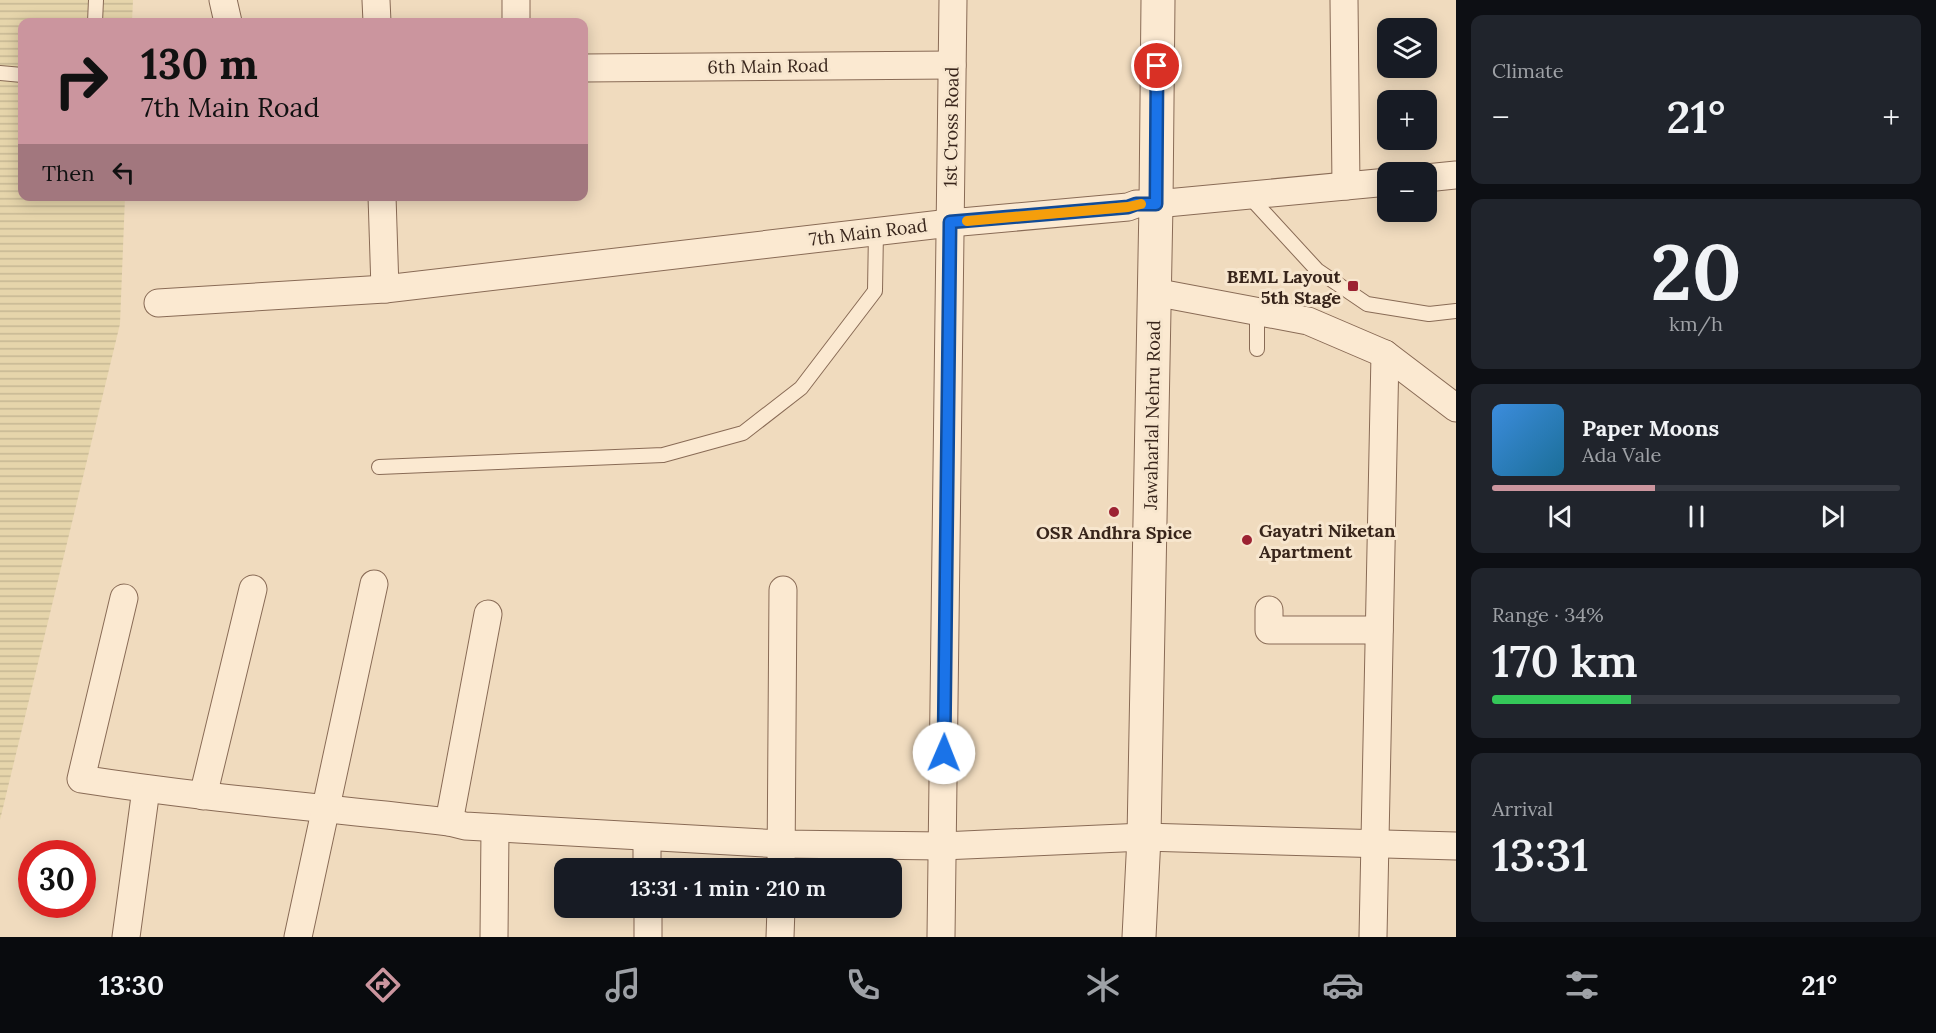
<!DOCTYPE html>
<html lang="en">
<head>
<meta charset="utf-8">
<style>
	:root { --surface:#171b24; --page:#20242c; --text:#f1f3f6; --muted:#9ea1a6; --line:#363941; --accent:#cb959e }
	body { margin:0; font-family:Lora,serif; background:var(--page); color:var(--text); height:100vh; display:flex; flex-direction:column; font-size:22px; white-space:nowrap }
	* { box-sizing:border-box; margin:0 }
	p { font-size:20px; color:var(--muted) }
	.icon { flex:none; width:33px; height:33px; fill:none; stroke:currentColor; stroke-width:2; stroke-linecap:round; stroke-linejoin:round }
	.map { position:relative; flex:1; overflow:hidden }
	.details { display:flex; flex-direction:column; gap:15px; padding:15px; background:#0d0f14; width:480px }
	.details>* { flex:none }
	.top-card { position:absolute; left:18px; top:18px; width:570px; height:183px; border-radius:12px; box-shadow:0 3px 15px #0003; background:#cb959e; color:#111; overflow:hidden }
	.buttons { position:absolute; left:1377px; top:18px; display:grid; gap:12px }
	.buttons a { display:grid; place-items:center; width:60px; height:60px; border-radius:12px; background:var(--surface); box-shadow:0 3px 15px #0003; font-size:30px }
	.speed { position:absolute; left:18px; top:840px; display:flex; gap:12px; font-size:30px; font-weight:700; text-align:center }
	.speed>* { display:grid; place-content:center; width:78px; height:78px; border-radius:50%; background:var(--surface); box-shadow:0 3px 15px #0003; line-height:1 }
	.speed .limit { border:9px solid #d22; background:#fff; color:#111 }
	.pin { position:absolute; display:grid; place-items:center; width:51px; height:51px; color:#fff; margin:-26px; border:3px solid #fff; border-radius:50%; box-shadow:0 2px 6px #0007 }
	.me { position:absolute; width:66px; margin:-33px; rotate:1deg; stroke-linejoin:round; filter:drop-shadow(0 0 4px #0008) }
	.turn { display:flex; align-items:center; gap:21px; height:126px; padding:0 24px; font-size:27px }
	.turn .icon { width:78px; height:78px; stroke-width:2.5 }
	.turn b { display:block; font-size:42px; line-height:51px }
	.then { display:flex; align-items:center; height:57px; padding:0 24px; background:#0003; gap:12px; font-size:22px }
	.big { font-size:45px; font-weight:600; line-height:1.1 }
	.details .card { flex:1; display:flex; flex-direction:column; justify-content:center; gap:9px; min-width:0; padding:0 21px; border-radius:12px; background:var(--page) }
	.details .dial { align-items:center; gap:0 }
	.dial b { font-size:78px; line-height:1 }
	.song { display:flex; align-items:center; gap:18px }
	.cover { width:72px; height:72px; border-radius:9px; background:linear-gradient(135deg,hsl(210 70% 55%),hsl(200 70% 35%)) }
	.played { height:6px; border-radius:3px; background:linear-gradient(90deg,var(--accent) 40%,var(--line) 40%) }
	.keys { display:flex; justify-content:space-around; direction:ltr }
	.heat { display:flex; justify-content:space-between; align-items:center; font-size:33px; direction:ltr }
	.charge { height:9px; border-radius:4px; background:linear-gradient(90deg,#34c759 34%,var(--line) 0) }
	.trip { position:absolute; left:554px; top:858px; width:348px; height:60px; border-radius:12px; background:var(--surface); box-shadow:0 3px 15px #0003; font-weight:600; line-height:60px; text-align:center }
	.tabs { display:flex; height:96px; justify-content:space-around; align-items:center; background:#090b0e; color:var(--muted) }
	.tabs .icon { width:42px; height:42px }
	.tabs .active { color:var(--accent) }
	.tabs b { font-size:27px; color:var(--text) }
	main { display:flex; flex:1; min-height:0 }
	.map>svg:first-child { display:block }
</style>
</head>
<body>
<main>
<div class="map">
<svg width="1456" height="937" viewBox="0 0 1456 937">
	<defs>
		<pattern id="farmland-rules" width="6" height="5" patternUnits="userSpaceOnUse" patternTransform="scale(1.5)"><rect width="6" height="5" fill="#e6d5ab"/><path d="M0 2.5h6" fill="none" stroke="#c6b793"/></pattern>
	</defs>
	<rect width="100%" height="100%" fill="#f0dbbe"/>
	<!-- farmland -->
	<polygon fill="url(#farmland-rules)" points="0,0 133,0 132,22 22,22 22,196 125,197 120,324 0,820"/>
	<g fill="none" stroke-linecap="round" stroke-linejoin="round">
		<defs>
			<g id="service">
				<polyline points="95,22 96,0"/>
				<polyline points="0,73 22,75"/>
				<polyline points="1248,195 1317,270 1367,304 1429,314 1456,311"/>
				<polyline points="1257,312 1257,349"/>
				<polyline points="379,467 663,455 743,433 801,388 875,291 876,231"/>
			</g>
			<g id="minor">
				<polyline points="223,0 228,22"/>
				<polyline points="376,0 377,22"/>
				<polyline points="1344,0 1346,186"/>
				<polyline points="516,22 516,0"/>
				<polyline points="584,68 952,65"/>
				<polyline points="1426,178 1456,175"/>
				<polyline points="382,196 385,289"/>
				<polyline points="1154,292 1308,321 1385,354 1456,408"/>
				<polyline points="158,303 385,289 950,223 1128,207 1136,204 1156,204 1388,182"/>
				<path d="M124 598 81 779C203 798 326 808 449 822L465 826 781 844 942 846 1144 837 1456 846"/>
				<polyline points="1269,610 1269,630 1379,630"/>
				<polyline points="203,796 253,589"/>
				<polyline points="449,822 488,614"/>
				<polyline points="647,837 647,868"/>
				<polyline points="781,868 783,590"/>
				<polyline points="648,908 648,937"/>
				<polyline points="126,937 146,789"/>
				<polyline points="298,937 374,584"/>
				<polyline points="494,937 495,829"/>
				<polyline points="780,937 781,908"/>
				<polyline points="941,937 953,0"/>
				<polyline points="1373,937 1385,354"/>
			</g>
			<polyline id="tertiary" points="1139,937 1144,837 1156,204 1158,0"/>
		</defs>
		<!-- service casing -->
		<use href="#service" stroke="#896b56" stroke-width="16"/>
		<!-- minor casing -->
		<use href="#minor" stroke="#896b56" stroke-width="29"/>
		<!-- tertiary casing -->
		<use href="#tertiary" stroke="#896b56" stroke-width="35"/>
		<!-- service -->
		<use href="#service" stroke="#fbe9d1" stroke-width="14"/>
		<!-- minor -->
		<use href="#minor" stroke="#fbe9d1" stroke-width="27"/>
		<!-- tertiary -->
		<use href="#tertiary" stroke="#fbe9d1" stroke-width="33"/>
	</g>
	<g fill="none" stroke-linecap="round" stroke-linejoin="round">
		<defs>
			<polyline id="route" points="944,753 950,222 1128,207 1136,204 1156,204 1157,66"/>
		</defs>
		<!-- route casing -->
		<use href="#route" stroke="#114b97" stroke-width="15"/>
		<!-- route -->
		<use href="#route" stroke="#1a73e8" stroke-width="10"/>
		<!-- slow -->
		<polyline stroke="#f59e0b" stroke-width="10" points="967,221 1128,207 1141,204"/>
	</g>
	<!-- markers -->
	<g fill="#9c2232" stroke="#f7e6ce" stroke-width="2">
		<rect x="1347" y="280" width="12" height="12" rx="3"/>
		<circle cx="1114" cy="512" r="6"/>
		<circle cx="1247" cy="540" r="6"/>
	</g>
	<g text-anchor="middle" dominant-baseline="central" stroke-width="6" stroke-linejoin="round" paint-order="stroke">
		<!-- street labels -->
		<g font-size="18" fill="#38251b" stroke="#f7e6ce">
			<text transform="translate(768 66) rotate(-1)">6th Main Road</text>
			<text transform="translate(951 127) rotate(-89)">1st Cross Road</text>
			<text transform="translate(868 232) rotate(-7)">7th Main Road</text>
			<text transform="translate(1152 415) rotate(-89)">Jawaharlal Nehru Road</text>
		</g>
		<!-- poi labels -->
		<g font-size="18" font-weight="bold" fill="#38251b" stroke="#f7e6ce" text-anchor="end">
			<text x="1341" y="276">BEML Layout<tspan x="1341" dy="21">5th Stage</tspan></text>
			<text x="1259" y="530" text-anchor="start">Gayatri Niketan<tspan x="1259" dy="21">Apartment</tspan></text>
			<text x="1114" y="532" text-anchor="middle">OSR Andhra Spice</text>
		</g>
	</g>
</svg>
<div class="buttons">
<a><svg class="icon" aria-label="layers" viewBox="0 0 24 24"><path d="M12 4l9 5-9 5-9-5zM3 14l9 5 9-5"/></svg></a>
<a>+</a>
<a>−</a>
</div>
<div class="speed"><div class="limit">30</div></div>
<div class="pin" style="left:1157px;top:66px;background:#d93025"><svg class="icon" aria-label="arrive" viewBox="0 0 24 24"><path d="M6 21V4h12l-3 4 3 4H6"/></svg></div>
<svg class="me" style="left:944px;top:753px" viewBox="-20 -20 40 40"><circle r="19" fill="#fff"/><path d="M0-13L10 11 0 6-10 11z" fill="#1a73e8"/></svg>
<div class="trip">13:31 · 1 min · 210 m</div>
<div class="top-card">
<div class="turn"><svg class="icon" aria-label="right" viewBox="0 0 24 24"><path d="M7 20v-9h11M14 6l5 5-5 5"/></svg><div><b>130 m</b>7th Main Road</div></div>
<div class="then">Then<svg class="icon" aria-label="left" viewBox="0 0 24 24"><path d="M17 20v-9H6M10 6l-5 5 5 5"/></svg></div>
</div>
</div>
<section class="details">
<div class="card"><p>Climate</p>
<div class="heat"><a>−</a><b class="big">21°</b><a>+</a></div>
</div>
<div class="card dial"><b>20</b><p>km/h</p></div>
<div class="card">
<div class="song"><i class="cover"></i><div><b>Paper Moons</b><p>Ada Vale</p></div></div>
<div class="played"></div>
<div class="keys"><svg class="icon" aria-label="previous" viewBox="0 0 24 24"><path d="M18 5L8 12l10 7zM5 5v14"/></svg><svg class="icon" aria-label="pause" viewBox="0 0 24 24"><path d="M8 5v14M16 5v14"/></svg><svg class="icon" aria-label="next" viewBox="0 0 24 24"><path d="M6 5l10 7-10 7zM19 5v14"/></svg></div>
</div>
<div class="card"><p>Range · 34%</p><b class="big">170 km</b><div class="charge"></div></div>
<div class="card"><p>Arrival</p><b class="big">13:31</b></div>
</section>
</main>
<nav class="tabs">
<b>13:30</b>
<svg class="icon active" aria-label="directions" viewBox="0 0 24 24"><path d="M12 3l9 9-9 9-9-9zM9 14v-3h6M13 9l2 2-2 2"/></svg>
<svg class="icon" aria-label="music" viewBox="0 0 24 24"><path d="M9 18V5l10-2v13"/><circle cx="6" cy="18" r="3"/><circle cx="16" cy="16" r="3"/></svg>
<svg class="icon" aria-label="phone" viewBox="0 0 24 24"><path d="M5 4h4l2 5-3 2q2 4 5 5l2-3 5 2v4C11 20 4 13 5 4z"/></svg>
<svg class="icon" aria-label="climate" viewBox="0 0 24 24"><path d="M12 3v18M4 7l16 10M4 17L20 7"/></svg>
<svg class="icon" aria-label="car" viewBox="0 0 24 24"><path d="M5 17H2v-5l4-1 3-4h7l3 4 3 1v5h-3M9 17h6M6 11h13"/><circle cx="7" cy="17" r="2"/><circle cx="17" cy="17" r="2"/></svg>
<svg class="icon" aria-label="filters" viewBox="0 0 24 24"><path d="M4 7h16M4 17h16"/><circle cx="9" cy="7" r="2"/><circle cx="15" cy="17" r="2"/></svg>
<b>21°</b>
</nav>
</body>
</html>
